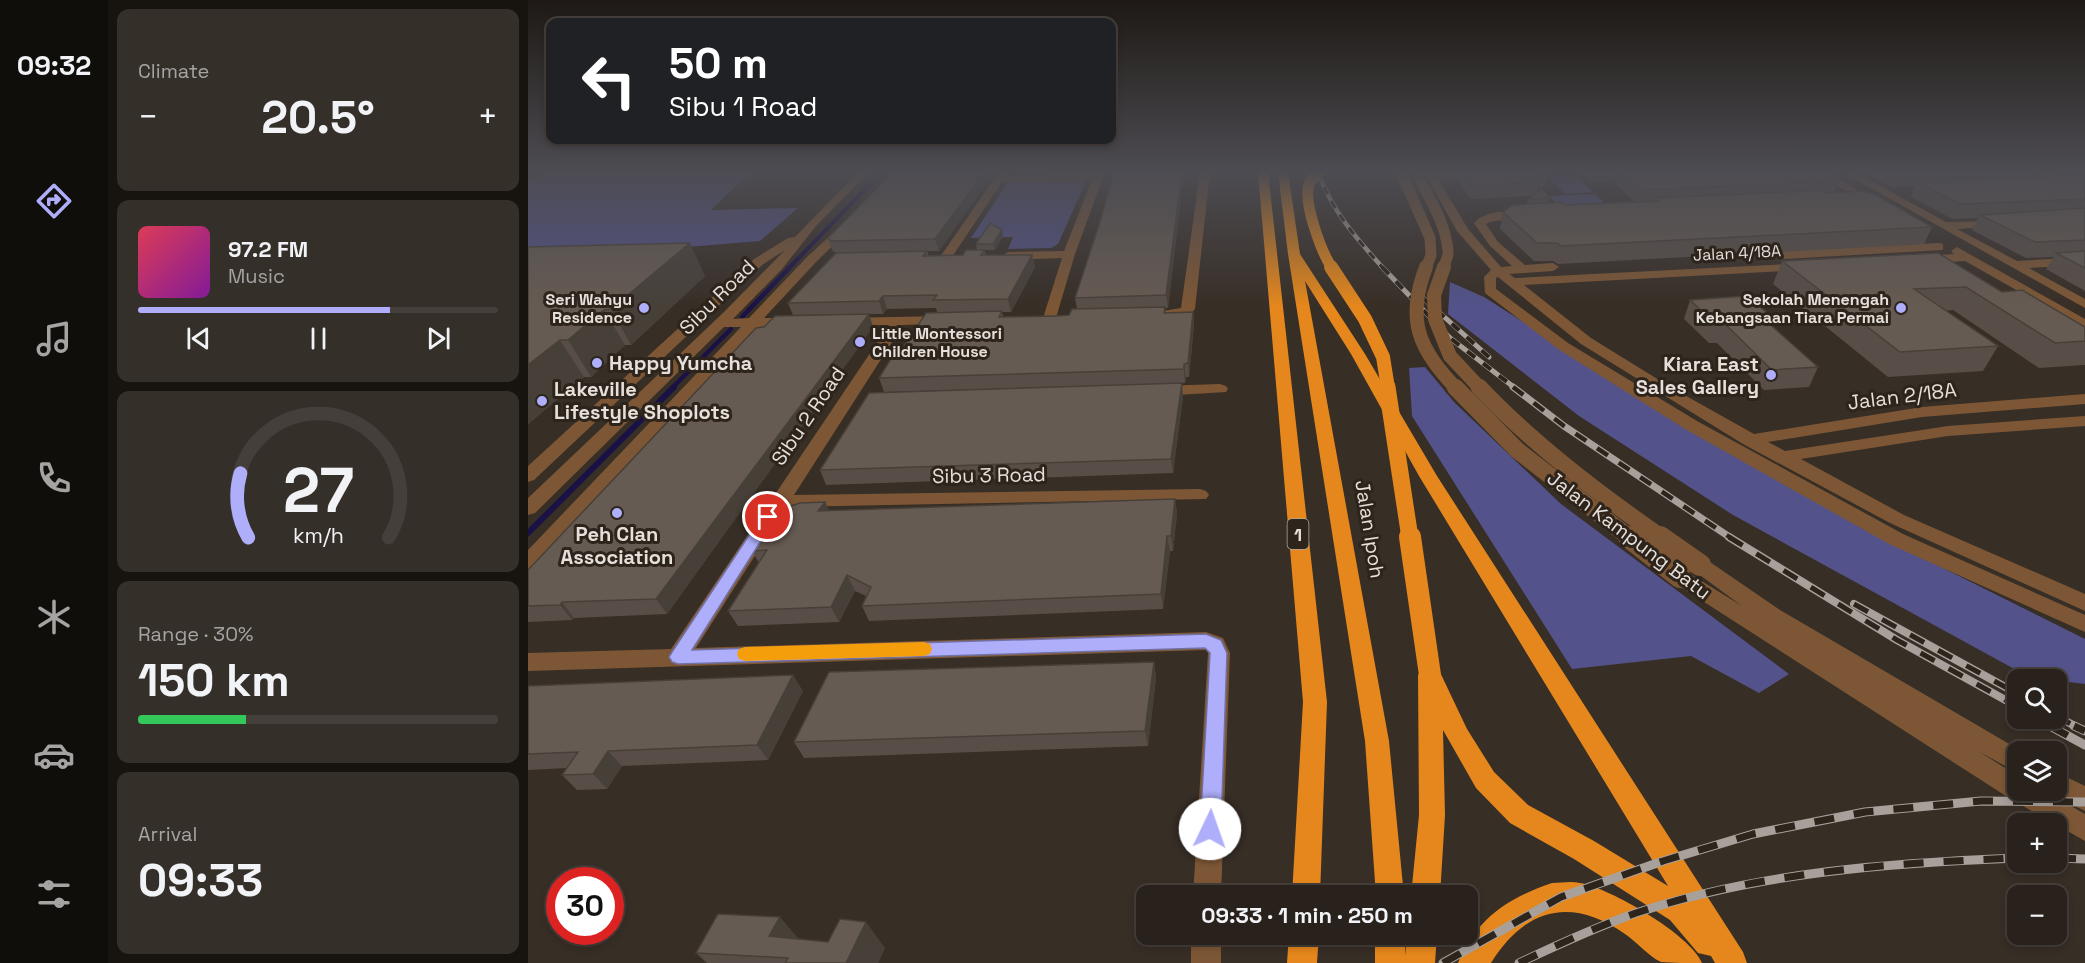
<!DOCTYPE html>
<html lang="en">
<head>
<meta charset="utf-8">
<style>
	:root { --surface:#29221c; --page:#352f29; --text:#f1f3f6; --muted:#a5a4a3; --line:#453f3b; --accent:#aeaefb }
	body { margin:0; font-family:"Space Grotesk",sans-serif; background:var(--page); color:var(--text); height:100vh; display:flex; flex-direction:column; font-size:22px; white-space:nowrap }
	* { box-sizing:border-box; margin:0 }
	p { font-size:20px; color:var(--muted) }
	.icon { flex:none; width:33px; height:33px; fill:none; stroke:currentColor; stroke-width:2; stroke-linecap:round; stroke-linejoin:round }
	.map { position:relative; flex:1; overflow:hidden }
	.sheet { display:flex; flex-direction:column; gap:9px; padding:9px; background:#17130f; width:420px }
	.sheet>* { flex:none }
	.top-card { position:absolute; left:18px; top:18px; width:570px; height:126px; border-radius:12px; box-shadow:0 3px 9px #0003,0 0 0 2px var(--line); background:#202124; color:#fff; overflow:hidden }
	.controls { position:absolute; left:1479px; top:669px; display:grid; gap:12px }
	.controls a { display:grid; place-items:center; width:60px; height:60px; border-radius:12px; background:var(--surface); box-shadow:0 3px 9px #0003,0 0 0 2px var(--line); font-size:30px }
	.speed { position:absolute; left:18px; top:867px; display:flex; gap:12px; font-size:30px; font-weight:700; text-align:center }
	.speed>* { display:grid; place-content:center; width:78px; height:78px; border-radius:50%; background:var(--surface); box-shadow:0 3px 9px #0003,0 0 0 2px var(--line); line-height:1 }
	.speed .limit { border:9px solid #d22; background:#fff; color:#111 }
	.pin { position:absolute; display:grid; place-items:center; width:51px; height:51px; color:#fff; margin:-26px; border:3px solid #fff; border-radius:50%; box-shadow:0 2px 6px #0007 }
	.me { position:absolute; width:66px; margin:-33px; rotate:3deg; stroke-linejoin:round; filter:drop-shadow(0 0 4px #0008) }
	.turn { display:flex; align-items:center; gap:21px; height:126px; padding:0 24px; font-size:27px }
	.turn .icon { width:78px; height:78px; stroke-width:2.5 }
	.turn b { display:block; font-size:42px; line-height:51px }
	.big { font-size:45px; font-weight:700; line-height:1.1 }
	.sheet .card { flex:1; display:flex; flex-direction:column; justify-content:center; gap:9px; min-width:0; padding:0 21px; border-radius:12px; background:var(--page) }
	.sheet .dial { align-items:center; gap:0 }
	.dial svg { height:156px; overflow:visible; fill:none; stroke:var(--line); stroke-width:7; stroke-linecap:round; text-anchor:middle }
	.dial text { fill:var(--text); stroke:none }
	.song { display:flex; align-items:center; gap:18px }
	.cover { width:72px; height:72px; border-radius:9px; background:linear-gradient(135deg,hsl(350 70% 55%),hsl(290 70% 35%)) }
	.played { height:6px; border-radius:3px; background:linear-gradient(90deg,var(--accent) 70%,var(--line) 70%) }
	.keys { display:flex; justify-content:space-around; direction:ltr }
	.heat { display:flex; justify-content:space-between; align-items:center; font-size:33px; direction:ltr }
	.charge { height:9px; border-radius:4px; background:linear-gradient(90deg,#34c759 30%,var(--line) 0) }
	.trip { position:absolute; left:608px; top:885px; width:342px; height:60px; border-radius:12px; background:var(--surface); box-shadow:0 3px 9px #0003,0 0 0 2px var(--line); font-weight:700; line-height:60px; text-align:center }
	main { display:flex; flex:1; min-height:0 }
	.tab-bar { display:flex; flex-direction:column; width:108px; justify-content:space-around; align-items:center; background:#100e0b; color:var(--muted) }
	.tab-bar .icon { width:42px; height:42px }
	.tab-bar .active { color:var(--accent) }
	.tab-bar b { font-size:27px; color:var(--text) }
	.map>svg:first-child { display:block }
</style>
</head>
<body>
<main>
<nav class="tab-bar">
<b>09:32</b>
<svg class="icon active" aria-label="directions" viewBox="0 0 24 24"><path d="M12 3l9 9-9 9-9-9zM9 14v-3h6M13 9l2 2-2 2"/></svg>
<svg class="icon" aria-label="music" viewBox="0 0 24 24"><path d="M9 18V5l10-2v13"/><circle cx="6" cy="18" r="3"/><circle cx="16" cy="16" r="3"/></svg>
<svg class="icon" aria-label="phone" viewBox="0 0 24 24"><path d="M5 4h4l2 5-3 2q2 4 5 5l2-3 5 2v4C11 20 4 13 5 4z"/></svg>
<svg class="icon" aria-label="climate" viewBox="0 0 24 24"><path d="M12 3v18M4 7l16 10M4 17L20 7"/></svg>
<svg class="icon" aria-label="car" viewBox="0 0 24 24"><path d="M5 17H2v-5l4-1 3-4h7l3 4 3 1v5h-3M9 17h6M6 11h13"/><circle cx="7" cy="17" r="2"/><circle cx="17" cy="17" r="2"/></svg>
<svg class="icon" aria-label="filters" viewBox="0 0 24 24"><path d="M4 7h16M4 17h16"/><circle cx="9" cy="7" r="2"/><circle cx="15" cy="17" r="2"/></svg>
</nav>
<section class="sheet">
<div class="card"><p>Climate</p>
<div class="heat"><a>−</a><b class="big">20.5°</b><a>+</a></div>
</div>
<div class="card">
<div class="song"><i class="cover"></i><div><b>97.2 FM</b><p>Music</p></div></div>
<div class="played"></div>
<div class="keys"><svg class="icon" aria-label="previous" viewBox="0 0 24 24"><path d="M18 5L8 12l10 7zM5 5v14"/></svg><svg class="icon" aria-label="pause" viewBox="0 0 24 24"><path d="M8 5v14M16 5v14"/></svg><svg class="icon" aria-label="next" viewBox="0 0 24 24"><path d="M6 5l10 7-10 7zM19 5v14"/></svg></div>
</div>
<div class="card dial"><svg viewBox="0 0 100 80">
<path d="M14 69A42 42 0 1 1 86 69"/>
<path d="M14 69A42 42 0 0 1 10 36" stroke="#aeaefb"/>
<text x="50" y="56" font-size="32" font-weight="700">27</text>
<text x="50" y="72" font-size="11">km/h</text>
</svg></div>
<div class="card"><p>Range · 30%</p><b class="big">150 km</b><div class="charge"></div></div>
<div class="card"><p>Arrival</p><b class="big">09:33</b></div>
</section>
<div class="map">
<svg width="1557" height="963" viewBox="0 0 1557 963">
	<rect width="100%" height="100%" fill="#372e26"/>
	<!-- green -->
	<g fill="#53528a">
		<polygon points="21,172 228,172 208,186 183,210 270,208 232,241 0,260 0,182"/>
		<polygon points="1048,176 1065,192 1037,194 1020,177"/>
		<polygon points="558,181 530,244 523,248 480,249 485,237 443,238 480,182"/>
		<polygon points="1067,194 1079,205 1032,208 1021,196"/>
		<polygon points="922,282 956,297 1173,435 1361,541 1557,639 1557,684 1501,677 1205,515 1051,416 920,314"/>
		<polygon points="897,367 926,402 1033,504 1261,674 1231,693 1163,656 1044,669 884,416 881,368"/>
	</g>
	<g fill="none" stroke-linecap="round" stroke-linejoin="round">
		<!-- stream-far2 -->
		<polyline stroke="#1a1147" stroke-width="4" points="261,268 354,172"/>
		<!-- stream-far1 -->
		<g stroke="#1a1147" stroke-width="4.5">
			<polyline points="214,317 262,267"/>
			<polyline points="144,388 203,329"/>
		</g>
		<!-- stream -->
		<polyline stroke="#1a1147" stroke-width="6" points="0,533 146,387"/>
		<!-- minor -->
		<g fill="#7d5735" fill-rule="evenodd">
			<polygon points="330,172 341,172 288,226 254,269 205,319 221,318 280,256 314,225 322,225 322,229 288,262 236,318 264,318 271,322 269,325 229,327 7,568 0,570 0,550 213,327 196,327 7,513 0,515 0,498 196,312 257,250 234,265 6,480 0,482 0,466 226,259 260,238 267,237"/>
			<polygon points="471,172 481,172 478,176 577,172 547,254 527,321 517,321 515,318 534,258 480,260 474,256 480,252 536,251 564,180 474,182 422,260 418,261 412,257"/>
			<path d="M672 172H682L667 309C659 320 643 321 629 318L627 315 629 312 653 308Z"/>
			<path d="M896 172H959L954 175 910 179 940 229 973 267 984 266 962 246 946 223C958 209 985 210 1002 214L1004 216C992 225 972 216 958 224L970 242 997 265 1025 263 1031 267 1025 271 981 274 987 278 1280 263 1282 266 1280 269 1276 270 996 285 1063 338 1144 388 1226 434 1394 407 1557 394V404L1394 417 1240 442 1257 451 1420 426 1557 416V426L1420 436 1273 459 1376 515 1557 594V611L1362 523 1215 444 1053 344 970 277 968 278V289L1040 343 1169 421 1375 534 1557 615V632L1361 544 1157 429 1030 349 957 293 956 277 963 270 929 231Z"/>
			<polygon points="1287,172 1300,172 1350,203 1349,205 1341,205"/>
			<polygon points="1314,172 1327,172 1418,222 1475,221 1475,225 1471,226 1429,229 1489,261 1557,257 1557,265 1501,268 1557,299 1557,308"/>
			<polygon points="1411,243 1415,244 1415,250 1256,259 1250,255 1256,251"/>
			<polygon points="1429,247 1557,319 1557,329 1437,261 1394,264 1388,260 1394,256 1426,254 1423,251"/>
			<polygon points="417,316 424,320 422,323 375,325 266,495 672,489 678,491 681,495 678,499 258,507 168,648 678,632 695,638 702,653 693,896 665,896 680,653 678,650 0,671 0,653 143,649 361,325 319,325 312,321 314,318"/>
			<polygon points="692,384 698,386 700,389 698,392 632,396 624,391 632,386"/>
			<polygon points="1172,558 1179,560 1252,610 1495,752 1490,752 1490,773 1450,751 1490,776 1490,790 1515,790 1557,814 1557,841 1481,798 1145,582 1142,577 1145,572 1152,570 1159,572 1214,606 1165,570 1162,565 1165,560"/>
			<polygon points="1528,772 1557,786 1557,811 1519,792 1518,790 1528,790"/>
			<rect x="663" y="934" width="30" height="29"/>
		</g>
		<!-- highway -->
		<g fill="#e5871c" fill-rule="evenodd">
			<polygon points="730,172 740,172 799,702 792,896 764,896 775,702"/>
			<polygon points="750,172 760,172 772,254 837,354 909,476 1215,952 1219,963 1187,963 1183,956 1170,953 1142,920 1046,859 982,823 948,788 915,730 917,815 912,896 883,896 891,815 890,675 894,668 902,666 910,668 939,729 966,772 1000,805 1066,841 1140,886 891,476 823,354 777,281 861,741 876,896 848,896 837,741 760,254"/>
			<path d="M1024 883C1033 883 1043 881 1052 883 1082 888 1163 935 1174 963 1163 963 1143 963 1133 962 1120 956 1109 942 1097 934 1043 896 997 908 963 963H930C948 919 980 898 1024 883Z"/>
			<polygon points="761,934 791,934 789,963 759,963"/>
			<polygon points="847,934 877,934 877,956 879,934 909,934 907,963 847,963"/>
		</g>
		<defs>
			<path id="rail-far4" d="M790 172C804 211 828 238 855 268"/>
			<g id="rail-far3">
				<polyline points="854,267 922,338 987,388"/>
				<polyline points="894,297 961,357"/>
			</g>
			<polyline id="rail-far2" points="985,387 1036,426 1203,538"/>
			<g id="rail-far1">
				<polyline points="1201,537 1369,640 1490,707"/>
				<polyline points="1326,604 1490,694"/>
				<polyline points="1528,716 1549,727"/>
				<polyline points="1509,718 1525,727"/>
			</g>
			<g id="rail">
				<polyline points="1522,726 1557,745"/>
				<polyline points="1546,726 1557,731"/>
				<polyline points="1528,858 1557,859"/>
				<polyline points="915,963 1033,897 1135,861 1225,834 1337,812 1453,801 1557,802"/>
				<path d="M991 963C1029 945 1068 927 1108 913 1231 872 1362 863 1490 858"/>
			</g>
		</defs>
		<!-- rail-far4 casing -->
		<use href="#rail-far4" stroke="#a8a19b" stroke-width="4.5"/>
		<!-- rail-far3 casing -->
		<use href="#rail-far3" stroke="#a8a19b" stroke-width="5"/>
		<!-- rail-far2 casing -->
		<use href="#rail-far2" stroke="#a8a19b" stroke-width="7"/>
		<!-- rail-far1 casing -->
		<use href="#rail-far1" stroke="#a8a19b" stroke-width="8"/>
		<!-- rail casing -->
		<use href="#rail" stroke="#a8a19b" stroke-width="9"/>
		<!-- rail-far4 -->
		<use href="#rail-far4" stroke="#2d241c" stroke-width="3" stroke-dasharray="8" stroke-linecap="butt"/>
		<!-- rail-far3 -->
		<use href="#rail-far3" stroke="#2d241c" stroke-width="4" stroke-dasharray="10" stroke-linecap="butt"/>
		<!-- rail-far2 -->
		<use href="#rail-far2" stroke="#2d241c" stroke-width="4.5" stroke-dasharray="13" stroke-linecap="butt"/>
		<!-- rail-far1 -->
		<use href="#rail-far1" stroke="#2d241c" stroke-width="5" stroke-dasharray="16" stroke-linecap="butt"/>
		<!-- rail -->
		<use href="#rail" stroke="#2d241c" stroke-width="7" stroke-dasharray="20" stroke-linecap="butt"/>
		<!-- minor-bridge-far3 -->
		<g stroke="#7d5735" stroke-width="11">
			<polyline points="873,172 902,238 903,255 898,268"/>
			<path d="M888 172C900 196 918 223 920 251 921 256 917 263 915 268"/>
		</g>
		<!-- minor-bridge-far2 -->
		<g stroke="#7d5735" stroke-width="14">
			<path d="M898 267C878 319 890 349 928 388"/>
			<polyline points="916,267 906,295 907,319 922,356 952,388"/>
		</g>
		<!-- minor-bridge-far1 -->
		<g stroke="#7d5735" stroke-width="17">
			<polyline points="927,387 989,450 1102,538"/>
			<path d="M951 387C1005 444 1070 493 1134 538"/>
		</g>
		<!-- minor-bridge -->
		<g stroke="#7d5735" stroke-width="22">
			<polyline points="1101,537 1152,577"/>
			<polyline points="1132,537 1172,565"/>
		</g>
		<!-- highway-bridge-far3 -->
		<path stroke="#e5871c" stroke-width="11" d="M792 172C789 175 784 178 782 182 773 199 794 253 804 268"/>
		<!-- highway-bridge-far2 -->
		<polyline stroke="#e5871c" stroke-width="14" points="803,267 837,319 855,357 860,388"/>
		<!-- highway-bridge-far1 -->
		<polyline stroke="#e5871c" stroke-width="17" points="859,387 882,538"/>
		<!-- highway-bridge -->
		<polyline stroke="#e5871c" stroke-width="22" points="882,537 902,675"/>
	</g>
	<!-- wall -->
	<g fill="#584e47">
		<polygon points="466,172 411,251 399,251 401,256 435,255 449,250 448,244 475,236 467,250 456,250 458,255 504,255 507,267 483,312 474,312 475,317 541,315 549,309 547,298 656,172 640,308 637,308 638,313 665,312 666,325 661,377 658,377 657,383 356,392 351,378 374,349 409,312 408,308 359,309 355,314 265,315 260,303 356,252 308,253 304,250 300,238"/>
		<polygon points="930,172 1021,172 1018,186 1010,187 1009,192 1022,198 1021,203 1036,205 1107,202 1084,181 1061,182 1050,172 1304,172 1313,178 1306,193 1404,227 1396,244 1030,264 1025,261 1006,261 972,229 975,212 999,204 1000,199 1003,196 943,199 929,179"/>
		<polygon points="1336,172 1557,172 1557,291 1518,269 1526,257 1498,258 1444,230 1450,218 1424,219 1383,197 1387,186 1363,187"/>
		<polygon points="0,247 177,276 103,345 97,345 63,377 56,377 0,424"/>
		<polygon points="1254,261 1474,292 1557,327 1557,365 1511,368 1425,310 1417,311 1470,346 1455,371 1360,377 1245,284"/>
		<polygon points="1162,300 1248,320 1245,327 1290,367 1281,387 1236,390 1189,343 1181,343 1156,319"/>
		<polygon points="341,314 345,327 139,614 46,618 44,620 0,622 0,570 236,327"/>
		<polygon points="655,397 645,473 298,485 292,470"/>
		<polygon points="647,499 649,514 645,551 642,551 635,609 341,621 334,606 338,596 327,591 311,622 210,626 200,611 231,563 224,551 297,502 301,511"/>
		<polygon points="626,662 628,678 620,746 276,758 266,742"/>
		<polygon points="0,686 275,691 240,760 94,766 79,789 49,790 34,775 39,768 0,770"/>
		<polygon points="272,940 357,948 350,963 179,963 168,953"/>
	</g>
	<!-- shaded-wall -->
	<g fill="#474039">
		<polygon points="456,172 466,172 411,251 407,239"/>
		<polygon points="654,172 656,172 640,308 638,295"/>
		<polygon points="1313,178 1307,191 1304,195 1309,181"/>
		<polygon points="474,230 475,236 467,250 465,244"/>
		<polygon points="162,243 177,276 103,345 83,309"/>
		<polygon points="504,255 507,267 483,312 480,299"/>
		<polygon points="355,296 359,309 355,314 351,301"/>
		<polygon points="76,310 97,345 63,377 40,340"/>
		<polygon points="665,312 666,325 661,377 660,363"/>
		<polygon points="341,314 345,327 139,614 128,599"/>
		<polygon points="32,340 56,377 0,424 0,365"/>
		<polygon points="656,364 658,377 657,383 656,369"/>
		<polygon points="654,383 655,397 645,473 643,459"/>
		<polygon points="647,499 649,514 645,551 643,536"/>
		<polygon points="297,502 304,517 290,511"/>
		<polygon points="639,536 642,551 635,609 633,594"/>
		<polygon points="319,575 327,591 311,622 303,607"/>
		<polygon points="34,602 46,618 44,620 32,605"/>
		<polygon points="626,662 628,678 620,746 617,731"/>
		<polygon points="265,675 275,691 240,760 229,745"/>
		<polygon points="80,751 94,766 79,789 65,774"/>
		<polygon points="252,917 274,943 241,936"/>
		<polygon points="338,922 357,948 350,963 318,963"/>
	</g>
	<!-- building -->
	<g fill="#665b52" stroke="#474039" stroke-width="1.5">
		<polygon points="365,172 456,172 407,239 303,241 300,238"/>
		<polygon points="586,172 654,172 638,295 547,298 573,219"/>
		<polygon points="936,172 1019,172 1002,173 1011,182 944,185"/>
		<polygon points="1092,172 1304,172 1313,178 1309,181 1114,190"/>
		<polygon points="1557,174 1557,199 1432,204 1389,182"/>
		<polygon points="1014,189 1022,198 1000,199"/>
		<polygon points="1300,190 1298,193 1333,191 1346,194 1404,227 1034,246 1028,243 1009,243 975,212 985,205 1033,202 1036,205 1130,201 1126,198"/>
		<polygon points="1557,208 1557,240 1507,242 1452,215"/>
		<polygon points="462,223 474,230 465,244 448,244"/>
		<polygon points="162,243 83,309 76,310 40,340 32,340 0,365 0,247"/>
		<polygon points="438,250 456,250 453,255 504,255 480,299 405,300 409,295 355,296 351,301 260,303 308,253 399,251 395,256 435,255"/>
		<polygon points="1557,251 1557,268 1528,253"/>
		<polygon points="1410,253 1474,292 1494,290 1557,327 1557,341 1527,343 1438,287 1386,289 1470,346 1372,352 1254,261"/>
		<polygon points="1219,296 1248,320 1237,320 1290,367 1244,370 1196,323 1188,324 1162,300"/>
		<polygon points="637,307 636,313 665,312 660,363 656,364 656,369 351,378 369,349 374,349 398,313 474,311 471,317 529,316 541,315 544,309"/>
		<polygon points="341,314 128,599 34,602 32,605 0,606 0,570 228,328 236,327 247,316"/>
		<polygon points="654,383 643,459 292,470 341,393"/>
		<polygon points="647,499 643,536 639,536 633,594 334,606 343,587 319,575 303,607 200,611 239,550 224,551 251,510 272,503 297,502 290,511"/>
		<polygon points="626,662 617,731 266,742 301,672"/>
		<polygon points="265,675 229,745 80,751 65,774 34,775 50,752 0,754 0,686"/>
		<polygon points="190,914 252,917 241,936 300,942 312,919 338,922 318,963 257,963 260,958 168,953"/>
	</g>
	<!-- sky -->
	<linearGradient id="sky" x2="0" y2="1"><stop stop-color="#1e1915"/><stop offset="0.56" stop-color="#4d4c52"/><stop offset="1" stop-color="#4d4c52" stop-opacity="0"/></linearGradient>
	<rect width="1557" height="307" fill="url(#sky)"/>
	<!-- route -->
	<polygon fill="#aeaefb" stroke="#7171a3" stroke-width="1.5" points="240,512 248,517 164,650 678,634 693,640 699,653 693,829 690,836 682,839 675,836 672,829 682,653 677,648 150,664 144,662 141,657 144,652 235,514"/>
	<!-- slow -->
	<polygon fill="#f59e0b" points="396,642 402,644 404,649 402,654 396,656 217,661 211,659 209,654 211,649 217,647"/>
	<!-- markers -->
	<g fill="#aeaefb" stroke="#2d241c" stroke-width="2">
		<circle cx="116" cy="308" r="6"/>
		<circle cx="1373" cy="308" r="6"/>
		<circle cx="332" cy="342" r="6"/>
		<circle cx="69" cy="363" r="6"/>
		<circle cx="1243" cy="375" r="6"/>
		<circle cx="14" cy="401" r="6"/>
		<circle cx="89" cy="513" r="6"/>
	</g>
	<g text-anchor="middle" dominant-baseline="central" stroke-width="6" stroke-linejoin="round" paint-order="stroke">
		<!-- far-street labels -->
		<g font-size="16" fill="#e6dfda" stroke="#2d241c">
			<text transform="translate(1209 253) rotate(-3)">Jalan 4/18A</text>
		</g>
		<!-- far-poi labels -->
		<g font-size="16" font-weight="bold" fill="#e6dfda" stroke="#2d241c" text-anchor="end">
			<text x="104" y="299">Seri Wahyu<tspan x="104" dy="18">Residence</tspan></text>
			<text x="1361" y="299">Sekolah Menengah<tspan x="1361" dy="18">Kebangsaan Tiara Permai</tspan></text>
			<text x="344" y="333" text-anchor="start">Little Montessori<tspan x="344" dy="18">Children House</tspan></text>
		</g>
		<!-- shield labels -->
		<rect fill="#2d241c" stroke="#aea7a1" stroke-width="1.5" x="759.5" y="519" width="21" height="30" rx="4.5"/>
		<g font-size="18" font-weight="bold" fill="#e6dfda">
			<text x="770" y="534">1</text>
		</g>
		<!-- street labels -->
		<g font-size="20" fill="#e6dfda" stroke="#2d241c">
			<text transform="translate(189 297) rotate(-45)">Sibu Road</text>
			<text transform="translate(1374 396) rotate(-7)">Jalan 2/18A</text>
			<text transform="translate(280 416) rotate(-56)">Sibu 2 Road</text>
			<text transform="translate(461 475) rotate(-1)">Sibu 3 Road</text>
			<text transform="translate(842 529) rotate(81)">Jalan Ipoh</text>
			<text transform="translate(1101 535) rotate(37)">Jalan Kampung Batu</text>
		</g>
		<!-- poi labels -->
		<g font-size="20" font-weight="bold" fill="#e6dfda" stroke="#2d241c" text-anchor="start">
			<text x="81" y="363">Happy Yumcha</text>
			<text x="1231" y="364" text-anchor="end">Kiara East<tspan x="1231" dy="23">Sales Gallery</tspan></text>
			<text x="26" y="389">Lakeville<tspan x="26" dy="23">Lifestyle Shoplots</tspan></text>
			<text x="89" y="534" text-anchor="middle">Peh Clan<tspan x="89" dy="23">Association</tspan></text>
		</g>
	</g>
</svg>
<div class="controls">
<a><svg class="icon" aria-label="search" viewBox="0 0 24 24"><circle cx="10" cy="10" r="6"/><path d="M15 15l6 6"/></svg></a>
<a><svg class="icon" aria-label="layers" viewBox="0 0 24 24"><path d="M12 4l9 5-9 5-9-5zM3 14l9 5 9-5"/></svg></a>
<a>+</a>
<a>−</a>
</div>
<div class="speed"><div class="limit">30</div></div>
<div class="pin" style="left:240px;top:517px;background:#d93025"><svg class="icon" aria-label="arrive" viewBox="0 0 24 24"><path d="M6 21V4h12l-3 4 3 4H6"/></svg></div>
<svg class="me" style="left:682px;top:829px" viewBox="-20 -20 40 40"><circle r="19" fill="#fff"/><path d="M0-13L10 11 0 6-10 11z" fill="#aeaefb"/></svg>
<div class="trip">09:33 · 1 min · 250 m</div>
<div class="top-card">
<div class="turn"><svg class="icon" aria-label="left" viewBox="0 0 24 24"><path d="M17 20v-9H6M10 6l-5 5 5 5"/></svg><div><b>50 m</b>Sibu 1 Road</div></div>
</div>
</div>
</main>
</body>
</html>
